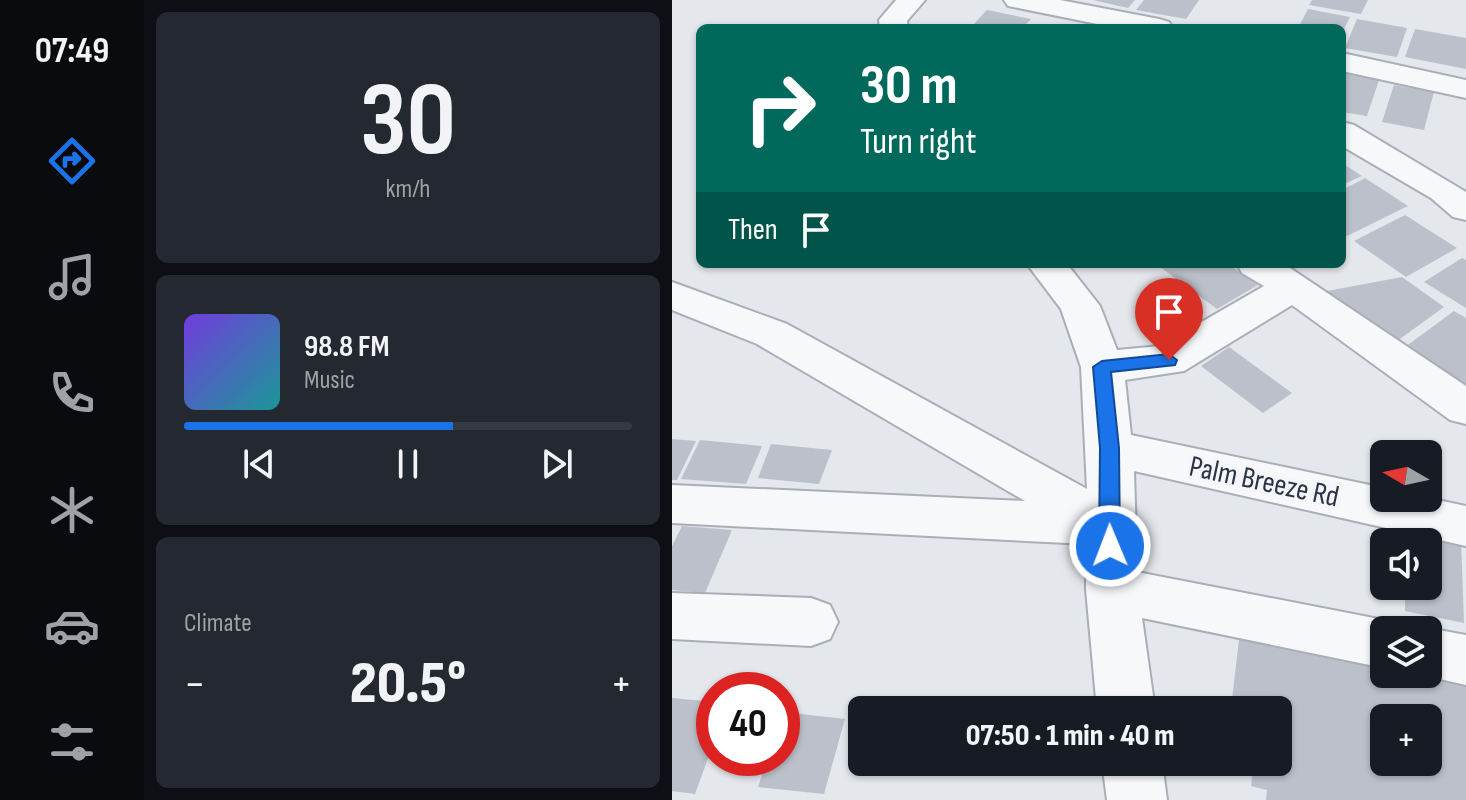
<!DOCTYPE html>
<html lang="en">
<head>
<meta charset="utf-8">
<style>
	:root { --surface:#171b24; --page:#242831; --text:#f1f3f6; --muted:#9ea1a6; --line:#363941; --accent:#1a73e8 }
	body { margin:0; font-family:"Sofia Sans Condensed",sans-serif; background:var(--page); color:var(--text); height:100vh; display:flex; flex-direction:column; font-size:30px; white-space:nowrap }
	* { box-sizing:border-box; margin:0 }
	p { font-size:26px; color:var(--muted) }
	.icon { flex:none; width:44px; height:44px; fill:none; stroke:currentColor; stroke-width:2; stroke-linecap:round; stroke-linejoin:round }
	.map { position:relative; flex:1; overflow:hidden }
	.panel { display:flex; flex-direction:column; gap:12px; padding:12px; background:#0d0f14; width:528px }
	.panel>* { flex:none }
	.top-card { position:absolute; left:24px; top:24px; width:650px; height:244px; border-radius:12px; box-shadow:0 2px 6px #0004; background:#00695c; color:#fff; overflow:hidden }
	.needle { width:52px; rotate:279deg }
	.fabs { position:absolute; left:698px; top:440px; display:grid; gap:16px }
	.fabs a { display:grid; place-items:center; width:72px; height:72px; border-radius:12px; background:var(--surface); box-shadow:0 2px 6px #0004; font-size:40px }
	.speed { position:absolute; left:24px; top:672px; display:flex; gap:16px; font-size:40px; font-weight:700; text-align:center }
	.speed>* { display:grid; place-content:center; width:104px; height:104px; border-radius:50%; background:var(--surface); box-shadow:0 2px 6px #0004; line-height:1 }
	.speed .limit { border:12px solid #d22; background:#fff; color:#111 }
	.pin { position:absolute; display:grid; place-items:center; width:68px; height:68px; color:#fff; margin:-82px -34px; border-radius:50% 50% 50% 0; rotate:-45deg; box-shadow:0 0 8px #0007 }
	.pin .icon { rotate:45deg }
	.me { position:absolute; width:88px; margin:-44px; rotate:359deg; stroke-linejoin:round; filter:drop-shadow(0 0 6px #0008) }
	.turn { display:flex; align-items:center; gap:28px; height:168px; padding:0 32px; font-size:36px }
	.turn .icon { width:104px; height:104px; stroke-width:2.5 }
	.turn b { display:block; font-size:56px; line-height:68px }
	.then { display:flex; align-items:center; height:76px; padding:0 32px; background:#0003; gap:16px; font-size:30px }
	.big { font-size:60px; font-weight:800; line-height:1.1 }
	.panel .widget { flex:1; display:flex; flex-direction:column; justify-content:center; gap:12px; min-width:0; padding:0 28px; border-radius:12px; background:var(--page) }
	.panel .dial { align-items:center; gap:0 }
	.dial b { font-size:104px; line-height:1 }
	.song { display:flex; align-items:center; gap:24px }
	.cover { width:96px; height:96px; border-radius:12px; background:linear-gradient(135deg,hsl(260 70% 55%),hsl(180 70% 35%)) }
	.played { height:8px; border-radius:4px; background:linear-gradient(90deg,var(--accent) 60%,var(--line) 60%) }
	.keys { display:flex; justify-content:space-around; direction:ltr }
	.heat { display:flex; justify-content:space-between; align-items:center; font-size:44px; direction:ltr }
	.trip { position:absolute; left:176px; top:696px; width:444px; height:80px; border-radius:12px; background:var(--surface); box-shadow:0 2px 6px #0004; font-weight:800; line-height:80px; text-align:center }
	main { display:flex; flex:1; min-height:0 }
	.menu { display:flex; flex-direction:column; width:144px; justify-content:space-around; align-items:center; background:#090b0e; color:var(--muted) }
	.menu .icon { width:56px; height:56px }
	.menu .active { color:var(--accent) }
	.menu b { font-size:36px; color:var(--text) }
	.map>svg:first-child { display:block }
</style>
</head>
<body>
<main>
<nav class="menu">
<b>07:49</b>
<svg class="icon active" aria-label="directions" viewBox="0 0 24 24"><path d="M12 3l9 9-9 9-9-9zM9 14v-3h6M13 9l2 2-2 2"/></svg>
<svg class="icon" aria-label="music" viewBox="0 0 24 24"><path d="M9 18V5l10-2v13"/><circle cx="6" cy="18" r="3"/><circle cx="16" cy="16" r="3"/></svg>
<svg class="icon" aria-label="phone" viewBox="0 0 24 24"><path d="M5 4h4l2 5-3 2q2 4 5 5l2-3 5 2v4C11 20 4 13 5 4z"/></svg>
<svg class="icon" aria-label="climate" viewBox="0 0 24 24"><path d="M12 3v18M4 7l16 10M4 17L20 7"/></svg>
<svg class="icon" aria-label="car" viewBox="0 0 24 24"><path d="M5 17H2v-5l4-1 3-4h7l3 4 3 1v5h-3M9 17h6M6 11h13"/><circle cx="7" cy="17" r="2"/><circle cx="17" cy="17" r="2"/></svg>
<svg class="icon" aria-label="filters" viewBox="0 0 24 24"><path d="M4 7h16M4 17h16"/><circle cx="9" cy="7" r="2"/><circle cx="15" cy="17" r="2"/></svg>
</nav>
<section class="panel">
<div class="widget dial"><b>30</b><p>km/h</p></div>
<div class="widget">
<div class="song"><i class="cover"></i><div><b>98.8 FM</b><p>Music</p></div></div>
<div class="played"></div>
<div class="keys"><svg class="icon" aria-label="previous" viewBox="0 0 24 24"><path d="M18 5L8 12l10 7zM5 5v14"/></svg><svg class="icon" aria-label="pause" viewBox="0 0 24 24"><path d="M8 5v14M16 5v14"/></svg><svg class="icon" aria-label="next" viewBox="0 0 24 24"><path d="M6 5l10 7-10 7zM19 5v14"/></svg></div>
</div>
<div class="widget"><p>Climate</p>
<div class="heat"><a>−</a><b class="big">20.5°</b><a>+</a></div>
</div>
</section>
<div class="map">
<svg width="794" height="800" viewBox="0 0 794 800">
	<rect width="100%" height="100%" fill="#e4e7ec"/>
	<!-- building -->
	<g fill="#bbc0ca" fill-rule="evenodd">
		<polygon points="421,0 463,0 456,8"/>
		<polygon points="472,0 527,0 514,19 464,10"/>
		<polygon points="640,0 696,0 689,14 637,5"/>
		<polygon points="636,9 678,17 670,33 670,28 626,28"/>
		<polygon points="315,10 359,19 350,28 298,28"/>
		<polygon points="685,19 735,28 725,57 673,48"/>
		<polygon points="743,29 794,38 794,69 733,57"/>
		<polygon points="670,73 707,80 695,116 670,112"/>
		<polygon points="722,85 762,92 752,130 710,122"/>
		<polygon points="670,163 690,176 670,185"/>
		<polygon points="693,178 736,206 675,236 670,232 670,190"/>
		<polygon points="733,215 785,248 734,277 682,241"/>
		<polygon points="790,258 794,260 794,308 752,282"/>
		<polygon points="484,264 556,264 586,285 545,309"/>
		<polygon points="730,277 772,307 725,341 650,292"/>
		<polygon points="782,311 794,318 794,386 733,347"/>
		<polygon points="557,347 620,393 591,413 529,366"/>
		<polygon points="0,439 24,441 5,480 0,480"/>
		<polygon points="28,440 90,446 74,484 9,479"/>
		<polygon points="99,444 160,450 147,484 86,478"/>
		<polygon points="10,526 60,530 33,593 0,590 0,546"/>
		<polygon points="733,529 789,539 792,623 733,611 733,586 756,586 756,542 733,542"/>
		<path d="M568 631 712 660V674H756V668L794 676V800H594L595 790 579 786 582 762H606V710L559 708ZM712 718H756V762H712Z"/>
		<polygon points="0,698 42,702 42,742 23,794 0,791"/>
		<polygon points="111,712 173,719 152,794 86,787 96,758 110,758"/>
	</g>
	<g fill="none" stroke-linecap="round" stroke-linejoin="round">
		<defs>
			<g id="minor">
				<polygon points="224,0 253,0 235,21 236,28 208,28 207,20"/>
				<polygon points="332,0 388,0 487,19 497,22 501,28 445,28 336,6"/>
				<polygon points="670,53 794,80 794,98 670,71"/>
				<polygon points="670,122 682,125 794,192 794,220 781,217 759,198 670,146"/>
				<polygon points="355,264 395,264 428,306 445,350 488,346 592,286 570,273 565,264 612,264 794,386 794,424 778,420 620,305 512,371 453,380 459,435 712,488 712,498 756,498 794,506 794,546 462,471 465,572 712,620 731,627 733,630 712,630 712,668 470,618 483,710 425,710 414,589 414,544 0,523 0,485 353,501 85,344 0,310 0,282 115,324 415,489 409,367 389,309"/>
				<polygon points="0,593 139,598 158,605 166,622 158,639 139,646 0,639"/>
				<polygon points="756,628 794,635 794,685 746,674 756,674 756,630 751,630"/>
				<polygon points="430,762 490,762 495,800 435,800"/>
			</g>
		</defs>
		<!-- minor casing -->
		<use href="#minor" stroke="#a9aeb7" stroke-width="4"/>
		<!-- minor -->
		<use href="#minor" fill="#f7f8fa" fill-rule="evenodd"/>
	</g>
	<!-- route -->
	<polygon fill="#1a73e8" stroke="#114b97" stroke-width="2" points="497,354 505,360 503,365 439,372 447,448 448,546 438,555 427,546 428,448 421,367 430,361"/>
	<g text-anchor="middle" dominant-baseline="central" stroke-width="8" stroke-linejoin="round" paint-order="stroke">
		<!-- street labels -->
		<g font-size="30" fill="#2b3445" stroke="#f4f6f9">
			<text transform="translate(592 482) rotate(12)">Palm Breeze Rd</text>
		</g>
	</g>
</svg>
<div class="fabs">
<a><svg class="needle" viewBox="-14 -14 28 28"><path d="M0-13l5 13h-10z" fill="#e53935"/><path d="M0 13l5-13h-10z" fill="#9ea1a6"/></svg></a>
<a><svg class="icon" aria-label="sound" viewBox="0 0 24 24"><path d="M4 9h4l5-4v14l-5-4H4zM17 9q2 3 0 6"/></svg></a>
<a><svg class="icon" aria-label="layers" viewBox="0 0 24 24"><path d="M12 4l9 5-9 5-9-5zM3 14l9 5 9-5"/></svg></a>
<a>+</a>
</div>
<div class="speed"><div class="limit">40</div></div>
<div class="pin" style="left:497px;top:360px;background:#d93025"><svg class="icon" aria-label="arrive" viewBox="0 0 24 24"><path d="M6 21V4h12l-3 4 3 4H6"/></svg></div>
<svg class="me" style="left:438px;top:546px" viewBox="-20 -20 40 40"><circle r="17" fill="#1a73e8" stroke="#fff" stroke-width="3"/><path d="M0-11L8 9 0 5-8 9z" fill="#fff"/></svg>
<div class="trip">07:50 · 1 min · 40 m</div>
<div class="top-card">
<div class="turn"><svg class="icon" aria-label="right" viewBox="0 0 24 24"><path d="M7 20v-9h11M14 6l5 5-5 5"/></svg><div><b>30 m</b>Turn right</div></div>
<div class="then">Then<svg class="icon" aria-label="arrive" viewBox="0 0 24 24"><path d="M6 21V4h12l-3 4 3 4H6"/></svg></div>
</div>
</div>
</main>
</body>
</html>
